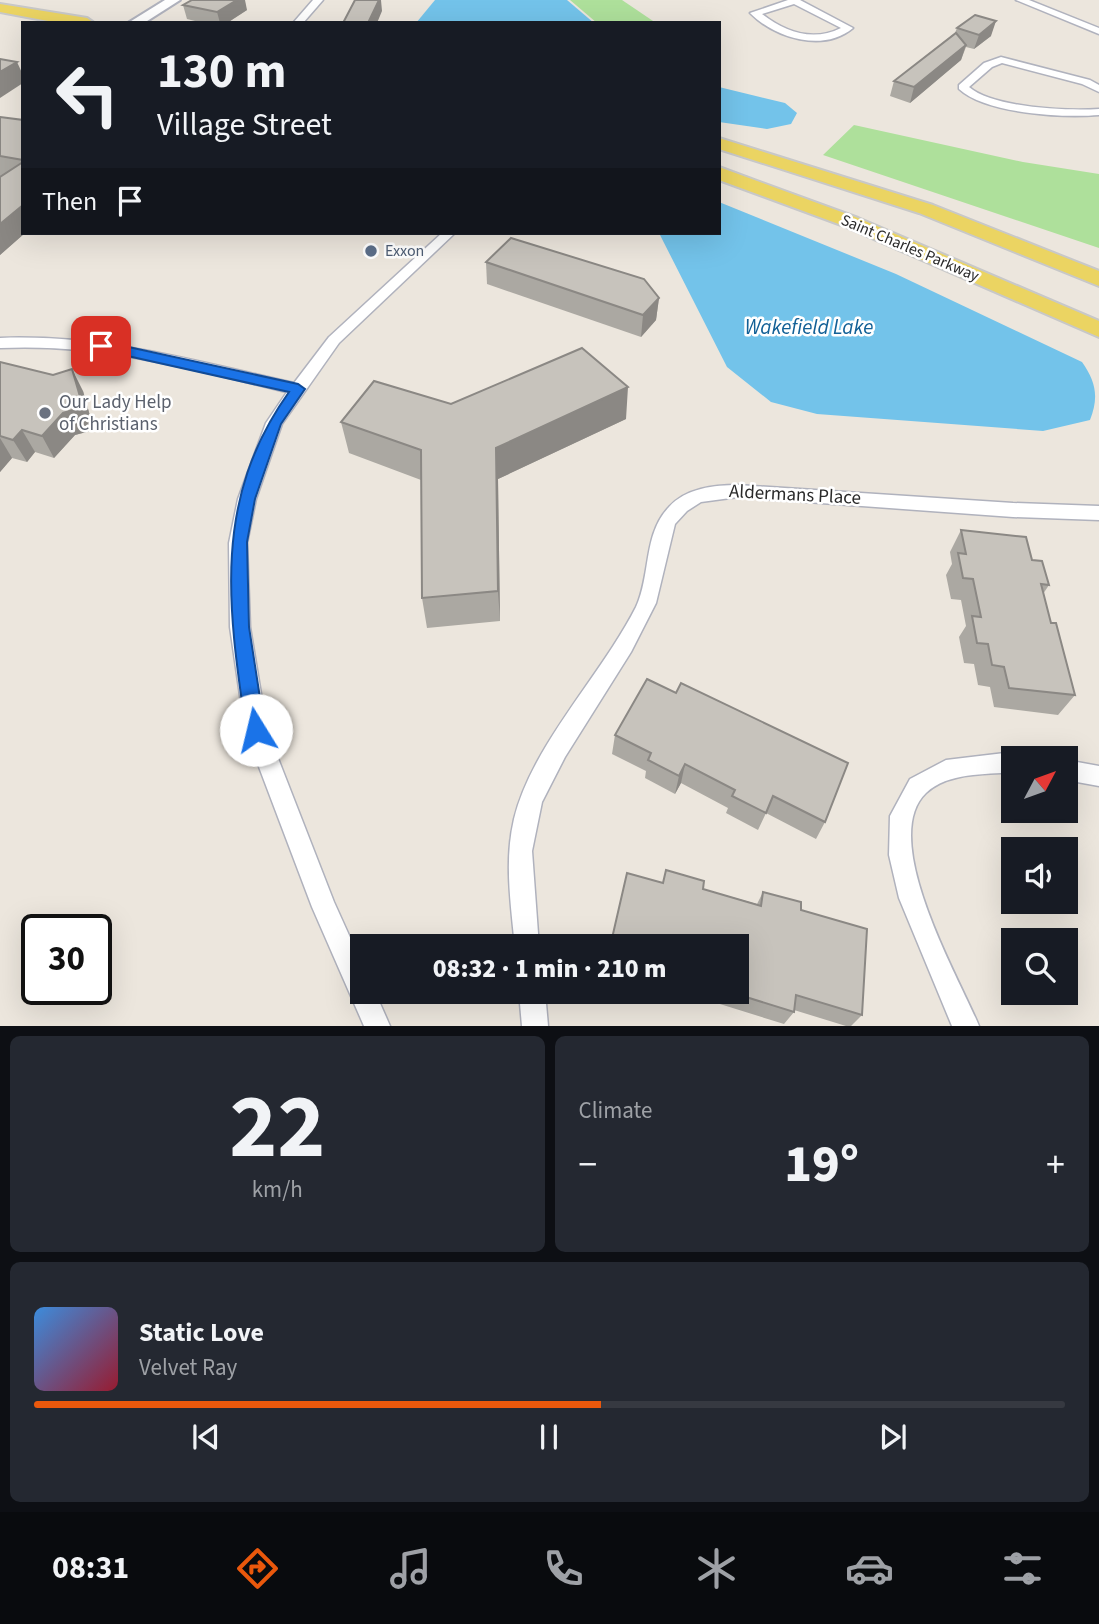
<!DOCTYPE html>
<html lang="en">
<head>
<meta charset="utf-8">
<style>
	:root { --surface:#171b24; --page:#242831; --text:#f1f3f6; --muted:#9ea1a6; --line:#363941; --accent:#ea580c }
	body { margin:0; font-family:"Source Sans 3",sans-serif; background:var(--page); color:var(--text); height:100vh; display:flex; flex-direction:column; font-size:26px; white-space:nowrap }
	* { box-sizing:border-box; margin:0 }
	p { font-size:23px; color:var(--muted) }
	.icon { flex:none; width:38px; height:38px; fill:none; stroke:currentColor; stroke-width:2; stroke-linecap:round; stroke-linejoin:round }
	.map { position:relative; height:1026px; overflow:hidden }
	.drawer { display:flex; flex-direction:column; gap:10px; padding:10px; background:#0d0f14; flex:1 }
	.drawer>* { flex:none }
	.hud { position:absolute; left:21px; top:21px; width:700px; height:214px; border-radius:0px; box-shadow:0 7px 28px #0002; background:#171b24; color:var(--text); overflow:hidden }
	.needle { width:46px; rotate:49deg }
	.tools { position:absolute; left:1001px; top:746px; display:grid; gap:14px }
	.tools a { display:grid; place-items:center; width:77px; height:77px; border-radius:0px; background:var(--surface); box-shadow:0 7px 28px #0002; font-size:35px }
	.speed { position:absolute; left:21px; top:914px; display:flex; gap:14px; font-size:35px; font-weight:700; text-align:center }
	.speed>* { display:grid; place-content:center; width:91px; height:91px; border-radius:50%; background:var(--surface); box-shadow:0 7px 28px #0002; line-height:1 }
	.speed .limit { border:4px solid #111; border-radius:10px; background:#fff; color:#111 }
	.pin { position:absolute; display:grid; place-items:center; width:60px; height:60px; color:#fff; margin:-30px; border-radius:14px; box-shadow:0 4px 10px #0006 }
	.me { position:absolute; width:77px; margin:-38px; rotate:351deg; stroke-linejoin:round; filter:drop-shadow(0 0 5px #0008) }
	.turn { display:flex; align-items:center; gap:24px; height:147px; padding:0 21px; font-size:32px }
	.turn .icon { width:91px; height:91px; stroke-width:2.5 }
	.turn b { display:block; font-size:49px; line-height:60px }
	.then { display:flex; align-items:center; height:66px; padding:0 21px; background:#0003; gap:14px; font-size:26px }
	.big { font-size:52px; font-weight:800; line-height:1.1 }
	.drawer .tile { flex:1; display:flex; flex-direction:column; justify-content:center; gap:10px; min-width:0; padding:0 24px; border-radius:10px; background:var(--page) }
	.drawer .dial { align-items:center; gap:0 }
	.dial b { font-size:91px; line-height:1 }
	.song { display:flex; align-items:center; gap:21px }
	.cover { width:84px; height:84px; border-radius:10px; background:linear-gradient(135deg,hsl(210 70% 55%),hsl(350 70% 35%)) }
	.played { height:7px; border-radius:4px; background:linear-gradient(90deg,var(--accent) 55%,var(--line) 55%) }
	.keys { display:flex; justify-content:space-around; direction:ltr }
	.heat { display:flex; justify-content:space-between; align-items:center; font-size:38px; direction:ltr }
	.drawer .tiles { flex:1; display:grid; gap:10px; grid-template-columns:1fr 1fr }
	.tile:last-child { grid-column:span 2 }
	.trip { position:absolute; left:350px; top:934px; width:399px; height:70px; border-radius:0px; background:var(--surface); box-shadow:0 7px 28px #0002; font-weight:800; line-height:70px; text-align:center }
	.dock { display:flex; height:112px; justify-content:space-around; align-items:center; background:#090b0e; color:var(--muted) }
	.dock .icon { width:49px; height:49px }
	.dock .active { color:var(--accent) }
	.dock b { font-size:32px; color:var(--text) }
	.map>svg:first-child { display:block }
</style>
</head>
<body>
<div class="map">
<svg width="1099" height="1026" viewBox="0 0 1099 1026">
	<rect width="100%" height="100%" fill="#ece6dd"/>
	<!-- green -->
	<g fill="#aee09b">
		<polygon points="570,0 622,0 656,23 597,23"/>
		<polygon points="854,125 1023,162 1099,174 1099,248 823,155"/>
	</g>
	<!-- water -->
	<g fill="#73c3ea">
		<polygon points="435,0 567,0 594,23 416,23"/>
		<polygon points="719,87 785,103 797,113 791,124 767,129 719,122"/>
		<path d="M719 202 896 274 1082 362C1096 382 1099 397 1090 420L1043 431 817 414 771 402 727 367 659 233H719Z"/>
	</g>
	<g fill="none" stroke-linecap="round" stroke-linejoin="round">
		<defs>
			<g id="street">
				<polygon points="313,0 323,0 303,23 293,23"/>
				<path d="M788 0H800L853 28C823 53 775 38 750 13ZM794 4 841 28C813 42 785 32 762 14Z"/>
				<polygon points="1016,0 1029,0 1099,28 1099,34"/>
				<path d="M1001 57 1090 80 1099 85V92L1082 84 1002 63 992 67 969 87C993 108 1068 111 1099 109V115C1064 118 986 114 959 89V85L984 63Z"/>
				<path d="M442 233H455L339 343 282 424 256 499 247 543 250 627 267 730 334 902 362 964V992H375L390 1026H364L312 907 245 730 230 627 229 543 238 499 266 423 287 392C191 369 99 343 0 348V338C101 334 196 361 294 383L329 337Z"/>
				<path d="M738 485 1013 503 1099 506V520L1013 517 738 497 701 502 687 511 675 524 656 603 631 652 565 757 542 802 532 851 539 947H515C511 905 504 861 514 819 532 745 601 676 636 607 651 575 643 534 669 507 686 488 714 485 738 485Z"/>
				<path d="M1013 752 1022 758H1013V772C985 775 948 772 926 793 878 839 959 977 979 1026H952L899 898 889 855 890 816 910 779 946 760Z"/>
				<polygon points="1066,760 1099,766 1099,786 1066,780"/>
				<polygon points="519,992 545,992 548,1026 522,1026"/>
			</g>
			<polygon id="secondary" points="165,0 180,0 144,23 128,23"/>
			<g id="primary">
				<polygon points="0,4 87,18 94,23 59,23 0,12"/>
				<polygon points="719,138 933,205 1099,271 1099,286 919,213 719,149"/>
				<polygon points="719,167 858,218 1099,321 1099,337 844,226 719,180"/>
			</g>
		</defs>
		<!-- street casing -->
		<use href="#street" stroke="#b0b2bd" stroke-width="3"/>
		<!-- secondary casing -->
		<use href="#secondary" stroke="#b0b2bd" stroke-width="4"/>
		<!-- primary casing -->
		<use href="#primary" stroke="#c8c8c8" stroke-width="4"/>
		<!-- street -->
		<use href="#street" fill="#fff" fill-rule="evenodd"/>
		<!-- secondary -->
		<use href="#secondary" fill="#fff" fill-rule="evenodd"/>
		<!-- primary -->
		<use href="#primary" fill="#ebd462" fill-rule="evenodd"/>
	</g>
	<!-- wall -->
	<g fill="#aba8a2">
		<polygon points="183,5 247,10 227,23 203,23 187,19"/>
		<polygon points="957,28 991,36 974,49 966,47 961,60 910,103 890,96 894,81 955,33"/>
		<polygon points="0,117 23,120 23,233 25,233 0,255 2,176 0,176"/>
		<polygon points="486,262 659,298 656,320 641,337 487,284"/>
		<polygon points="0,362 83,391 94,430 75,435 54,458 35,452 27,462 12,458 0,472"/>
		<polygon points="451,404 626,419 498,479 500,621 427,628 422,598 421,480 349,453 341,422"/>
		<polygon points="961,530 1032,560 1049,585 1043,594 1051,623 1075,695 1058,715 994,707 990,687 978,685 974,664 964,663 959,637 966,626 961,600 951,599 946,575 952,564 950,552"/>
		<polygon points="647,679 825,822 816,839 766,813 758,830 726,813 728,808 681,783 675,794 645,778 646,771 612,754 615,735"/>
		<polygon points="666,870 703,889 757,904 763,892 801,910 862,1015 851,1026 846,1026 794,1010 794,1012 784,1024 691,995 686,1004 648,992 737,992 663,883"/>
	</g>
	<!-- shaded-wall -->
	<g fill="#8b8884">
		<polygon points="237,0 245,0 247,10 227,23 220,23 217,12"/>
		<polygon points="379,0 381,0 382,11 377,23 368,23"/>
		<polygon points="996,21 991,36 974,49 979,35"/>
		<polygon points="966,45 961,60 910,103 914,87"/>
		<polygon points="17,62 23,75 23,83 0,98 0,72"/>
		<polygon points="23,205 23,233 25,233 0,255 0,224"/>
		<polygon points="659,298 656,320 641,337 643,315"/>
		<polygon points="72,369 83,391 94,430 75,435 54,458 42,436"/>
		<polygon points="628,387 626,419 498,479 500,621 498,591 496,448"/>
		<polygon points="22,430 35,452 27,462 13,440"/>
		<polygon points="0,438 12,458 0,472"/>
		<polygon points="685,764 681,783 675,794 679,776"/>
	</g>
	<!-- building -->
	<g fill="#c7c3bc" stroke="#8b8884" stroke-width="2">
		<polygon points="192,0 237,0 217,12 183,5"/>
		<polygon points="355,0 379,0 368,23 343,23"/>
		<polygon points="975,15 996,21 979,35 957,28"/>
		<polygon points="956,33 966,45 914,87 894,81"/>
		<polygon points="0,59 17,62 0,72"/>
		<polygon points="0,117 23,120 23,160 0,156"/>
		<polygon points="23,162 23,205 0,224 0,177"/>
		<polygon points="511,238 644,279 659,298 643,315 486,262"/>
		<polygon points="582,348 628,387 496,448 498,591 422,598 421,450 341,422 374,381 451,404"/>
		<polygon points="0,362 53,375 72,369 83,407 63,413 42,436 22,430 13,440 0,436"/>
		<polygon points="961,530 1026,537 1032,560 1042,561 1049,585 1041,584 1051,623 1056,623 1075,695 1009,688 1004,667 992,665 988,644 977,643 972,616 981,617 973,579 963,578 958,553 966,554"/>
		<polygon points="647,679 676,693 681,683 848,763 825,822 773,796 766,813 732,796 735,790 685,764 679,776 648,760 651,753 615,735"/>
		<polygon points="666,870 704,881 703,889 761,906 763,892 801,902 801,910 867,929 862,1015 796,995 794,1012 730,992 737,992 737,947 610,947 627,873 663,883"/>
	</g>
	<!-- route -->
	<path fill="#1a73e8" stroke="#114b97" stroke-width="2" d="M101 341 298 384 305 389 281 424 255 499 247 542 249 627 265 730 262 737 256 739 249 737 246 730C228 607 212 500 289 392L96 349V343Z"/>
	<!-- markers -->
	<circle fill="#5c6f8a" stroke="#fff" stroke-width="2.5" cx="371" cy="251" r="7"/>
	<circle fill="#6b7280" stroke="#fff" stroke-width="2.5" cx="45" cy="413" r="7"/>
	<g text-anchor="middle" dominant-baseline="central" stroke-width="5" stroke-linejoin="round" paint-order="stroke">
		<!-- far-street labels -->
		<g font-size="16" fill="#2a2a2a" stroke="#fff">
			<text transform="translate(910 248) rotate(23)">Saint Charles Parkway</text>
		</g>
		<!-- far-service labels -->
		<g font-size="16" fill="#4e5e75" stroke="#fff" text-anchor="start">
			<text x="385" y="251">Exxon</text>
		</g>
		<!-- worship labels -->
		<g font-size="19" fill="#5b616d" stroke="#fff" text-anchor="start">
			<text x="59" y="402">Our Lady Help<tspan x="59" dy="22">of Christians</tspan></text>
		</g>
		<!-- street labels -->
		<g font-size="19" fill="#2a2a2a" stroke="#fff">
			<text transform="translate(795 495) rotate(3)">Aldermans Place</text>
		</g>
		<!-- water labels -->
		<g font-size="21" font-style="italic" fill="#126096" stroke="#fff">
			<text x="809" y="327">Wakefield Lake</text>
		</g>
	</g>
</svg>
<div class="tools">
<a><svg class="needle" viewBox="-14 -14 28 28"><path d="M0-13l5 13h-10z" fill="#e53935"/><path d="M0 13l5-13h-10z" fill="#9ea1a6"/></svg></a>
<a><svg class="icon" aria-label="sound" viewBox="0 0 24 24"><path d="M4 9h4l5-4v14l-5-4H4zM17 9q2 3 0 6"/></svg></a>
<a><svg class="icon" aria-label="search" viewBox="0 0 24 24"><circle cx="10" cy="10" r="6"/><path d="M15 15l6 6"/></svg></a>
</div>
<div class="speed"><div class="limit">30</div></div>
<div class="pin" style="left:101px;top:346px;background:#d93025"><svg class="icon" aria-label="arrive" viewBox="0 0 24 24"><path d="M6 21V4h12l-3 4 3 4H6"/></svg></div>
<svg class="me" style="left:256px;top:730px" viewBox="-20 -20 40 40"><circle r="19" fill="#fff"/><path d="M0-13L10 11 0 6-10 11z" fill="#1a73e8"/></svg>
<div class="trip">08:32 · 1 min · 210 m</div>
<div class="hud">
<div class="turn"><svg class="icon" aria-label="left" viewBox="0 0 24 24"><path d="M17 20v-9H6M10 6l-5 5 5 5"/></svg><div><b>130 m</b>Village Street</div></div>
<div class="then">Then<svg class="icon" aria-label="arrive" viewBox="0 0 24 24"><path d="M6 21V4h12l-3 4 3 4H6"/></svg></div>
</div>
</div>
<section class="drawer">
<div class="tiles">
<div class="tile dial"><b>22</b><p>km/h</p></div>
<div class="tile"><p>Climate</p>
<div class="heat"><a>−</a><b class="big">19°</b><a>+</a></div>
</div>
<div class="tile">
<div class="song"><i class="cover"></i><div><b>Static Love</b><p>Velvet Ray</p></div></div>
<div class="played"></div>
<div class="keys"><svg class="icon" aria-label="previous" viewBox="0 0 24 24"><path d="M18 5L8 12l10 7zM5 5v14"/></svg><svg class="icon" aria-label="pause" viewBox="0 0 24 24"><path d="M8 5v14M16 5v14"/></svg><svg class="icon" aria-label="next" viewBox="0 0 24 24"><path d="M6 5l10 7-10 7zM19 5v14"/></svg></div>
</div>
</div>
</section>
<nav class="dock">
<b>08:31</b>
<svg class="icon active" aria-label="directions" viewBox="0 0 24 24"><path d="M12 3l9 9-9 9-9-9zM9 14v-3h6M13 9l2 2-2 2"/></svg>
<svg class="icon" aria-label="music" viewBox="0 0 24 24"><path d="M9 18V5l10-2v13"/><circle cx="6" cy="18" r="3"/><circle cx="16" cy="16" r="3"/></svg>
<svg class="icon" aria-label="phone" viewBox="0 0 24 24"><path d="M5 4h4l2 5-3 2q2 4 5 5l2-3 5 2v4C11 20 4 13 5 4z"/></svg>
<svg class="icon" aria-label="climate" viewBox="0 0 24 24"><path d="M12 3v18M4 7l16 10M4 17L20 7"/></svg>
<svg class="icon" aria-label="car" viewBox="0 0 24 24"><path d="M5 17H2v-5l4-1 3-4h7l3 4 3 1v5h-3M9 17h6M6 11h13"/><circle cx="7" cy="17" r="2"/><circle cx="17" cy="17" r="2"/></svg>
<svg class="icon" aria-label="filters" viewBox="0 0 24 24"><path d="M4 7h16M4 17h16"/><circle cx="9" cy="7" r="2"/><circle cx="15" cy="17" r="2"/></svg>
</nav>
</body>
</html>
